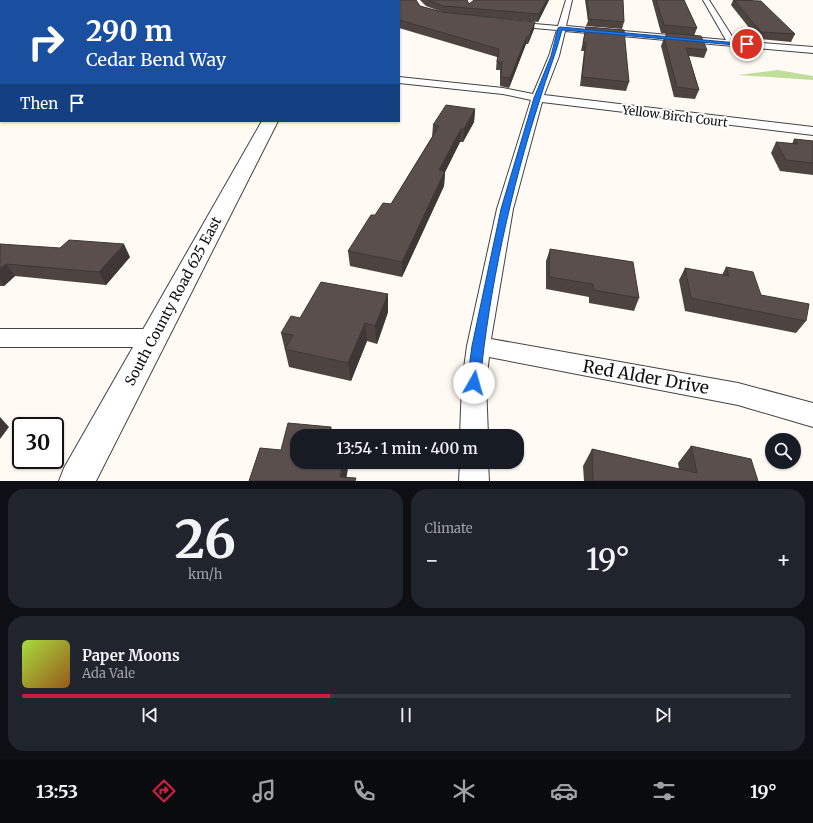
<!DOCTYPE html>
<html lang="en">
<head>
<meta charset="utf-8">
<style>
	:root { --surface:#171b24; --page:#20242c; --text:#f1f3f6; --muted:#9ea1a6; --line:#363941; --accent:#c8203f }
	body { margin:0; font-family:Merriweather,serif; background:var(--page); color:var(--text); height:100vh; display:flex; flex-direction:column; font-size:15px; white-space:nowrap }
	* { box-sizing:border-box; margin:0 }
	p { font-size:13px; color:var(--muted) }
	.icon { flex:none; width:22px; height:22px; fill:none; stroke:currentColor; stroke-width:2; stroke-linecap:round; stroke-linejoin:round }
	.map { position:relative; height:481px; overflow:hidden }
	.panel { display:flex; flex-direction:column; gap:8px; padding:8px; background:#0d0f14; flex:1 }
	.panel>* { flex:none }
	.guide { position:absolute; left:0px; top:0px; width:400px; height:122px; box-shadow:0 1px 3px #0004; background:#1a4fa0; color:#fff; overflow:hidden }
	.tools { position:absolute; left:765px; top:433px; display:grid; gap:8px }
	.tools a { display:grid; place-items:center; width:36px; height:36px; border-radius:50%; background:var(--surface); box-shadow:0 1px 3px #0004; font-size:20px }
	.speed { position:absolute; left:12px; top:417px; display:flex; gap:8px; font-size:20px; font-weight:700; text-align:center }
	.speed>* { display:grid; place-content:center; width:52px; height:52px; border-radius:50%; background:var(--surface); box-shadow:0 1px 3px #0004; line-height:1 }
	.speed .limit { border:2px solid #111; border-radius:6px; background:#fff; color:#111 }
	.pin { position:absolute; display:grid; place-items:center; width:34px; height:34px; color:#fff; margin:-17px; border:2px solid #fff; border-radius:50%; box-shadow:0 1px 4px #0007 }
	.me { position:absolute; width:44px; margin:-22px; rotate:7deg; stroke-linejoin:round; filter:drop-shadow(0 0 3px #0008) }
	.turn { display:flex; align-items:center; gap:14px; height:84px; padding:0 20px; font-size:18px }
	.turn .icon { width:52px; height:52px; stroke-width:2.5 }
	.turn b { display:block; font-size:28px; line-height:34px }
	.then { display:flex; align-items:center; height:38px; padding:0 20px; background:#0003; gap:8px; font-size:15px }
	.big { font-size:30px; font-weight:600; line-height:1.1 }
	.panel .card { flex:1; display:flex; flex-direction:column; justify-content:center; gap:6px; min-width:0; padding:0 14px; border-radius:16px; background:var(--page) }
	.panel .dial { align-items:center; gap:0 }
	.dial b { font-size:52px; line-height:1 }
	.song { display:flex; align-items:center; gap:12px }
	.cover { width:48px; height:48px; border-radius:6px; background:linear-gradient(135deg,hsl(80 70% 55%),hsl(30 70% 35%)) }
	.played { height:4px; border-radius:2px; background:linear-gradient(90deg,var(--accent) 40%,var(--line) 40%) }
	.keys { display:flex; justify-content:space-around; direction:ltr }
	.heat { display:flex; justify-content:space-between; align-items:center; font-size:22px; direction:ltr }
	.panel .tiles { flex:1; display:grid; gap:8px; grid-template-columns:1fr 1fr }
	.card:last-child { grid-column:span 2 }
	.trip { position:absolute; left:290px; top:429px; width:234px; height:40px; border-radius:16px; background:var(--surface); box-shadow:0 1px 3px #0004; font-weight:600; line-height:40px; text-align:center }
	.tabs { display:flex; height:64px; justify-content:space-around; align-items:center; background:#090b0e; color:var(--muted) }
	.tabs .icon { width:28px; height:28px }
	.tabs .current { color:var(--accent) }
	.tabs b { font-size:18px; color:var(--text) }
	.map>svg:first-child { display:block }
</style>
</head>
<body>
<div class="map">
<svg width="813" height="481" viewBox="0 0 813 481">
	<rect width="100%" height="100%" fill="#fffbf4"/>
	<!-- forest -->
	<polygon fill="#c1de99" points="778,70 813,76 813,80 738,75"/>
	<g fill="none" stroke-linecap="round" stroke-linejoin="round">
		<defs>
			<polyline id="service" points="318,0 327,1"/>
			<g id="minor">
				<polygon points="566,0 572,0 566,26 726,40 703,0 709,0 735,41 813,47 813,53 565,31 559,56 544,95 813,127 813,135 542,102 513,209 491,339 738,383 813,403 813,427 738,405 489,357 486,383 488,436 460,436 462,383 467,346 497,209 531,100 503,94 399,83 399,77 503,88 533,94 549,56 557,30 511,26 507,24 511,22 558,26"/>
				<polygon points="0,329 153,329 161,332 164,338 161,344 153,347 0,347"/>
				<polygon points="460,462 488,462 489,481 459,481"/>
			</g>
			<g id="tertiary">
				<rect x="330" y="0" width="8" height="1"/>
				<polygon points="262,121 278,121 96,481 59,481 64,468"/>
			</g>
		</defs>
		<!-- service casing -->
		<use href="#service" stroke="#434343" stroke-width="10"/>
		<!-- minor casing -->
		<use href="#minor" stroke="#434343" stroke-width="2"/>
		<!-- tertiary casing -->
		<use href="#tertiary" stroke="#434343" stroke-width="2"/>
		<!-- service -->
		<use href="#service" stroke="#fff" stroke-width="9"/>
		<!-- minor -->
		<use href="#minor" fill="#fff" fill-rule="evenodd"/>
		<!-- tertiary -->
		<use href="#tertiary" fill="#fff" fill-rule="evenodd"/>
	</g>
	<!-- wall -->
	<g fill="#4d4441">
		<polygon points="420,0 467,0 469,4 474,0 549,0 538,22 467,15 534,29 528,44 526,44 509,88 500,86 500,70 496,70 497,57 399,28 399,1 420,6 442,12 426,6"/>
		<polygon points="585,0 623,0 624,22 622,29 586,26 588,21"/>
		<polygon points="652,0 684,0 697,28 694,36 661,33"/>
		<polygon points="733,0 752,0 795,34 791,42 758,39 731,5"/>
		<polygon points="586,27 629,82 626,91 580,86 584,51 581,51"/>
		<polygon points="666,33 707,50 704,58 689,56 699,90 695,99 674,97 661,46 664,38 665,38"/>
		<polygon points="1,68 1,120 0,120 0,69"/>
		<polygon points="475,109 474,122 463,142 460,142 445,172 444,186 402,277 350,266 348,251 375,215 391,204 432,137 433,125"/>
		<polygon points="794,139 813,141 813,175 780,171 771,153 776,142 792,144"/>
		<polygon points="0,244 130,257 106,285 15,276 4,286 0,286"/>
		<polygon points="550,249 639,298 634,311 589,303 589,297 546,289 546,261"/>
		<polygon points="726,267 761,295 806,321 796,333 685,311 679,280 685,268 722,275"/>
		<polygon points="388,294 388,312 377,344 367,341 351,381 289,367 281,333 300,318"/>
		<polygon points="691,446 758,481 584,481 583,466 592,449 679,469 678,463"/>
	</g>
	<!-- shaded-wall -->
	<g fill="#3f3735">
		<polygon points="547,0 549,0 538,22 539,14"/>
		<polygon points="535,22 534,29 528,44 529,36"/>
		<polygon points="527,36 526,44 509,88 510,78"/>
		<polygon points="475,109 474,122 463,142 464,129"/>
		<polygon points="461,129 460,142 445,172 444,186 402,277 402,262 439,170"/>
		<polygon points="124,244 130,257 106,285 99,272"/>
		<polygon points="6,264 15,276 4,286 0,280 0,269"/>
		<polygon points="388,294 388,312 377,344 375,326"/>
		<polygon points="365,323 367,341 351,381 348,363"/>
		<polygon points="0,417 9,427 0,439"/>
		<polygon points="331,427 333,436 330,436"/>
		<polygon points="343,462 349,462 346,481 340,477"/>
	</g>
	<!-- building -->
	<g fill="#5a4f4c" stroke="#3f3735">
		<polygon points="363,0 416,0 420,6 442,12 535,22 529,36 527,36 510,78 501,77 502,62 497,62 499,49 399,20 399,1 362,1"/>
		<polygon points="428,0 467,0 469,4 474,0 547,0 539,14 443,6"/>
		<polygon points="587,0 623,0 624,22 588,19 589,13"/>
		<polygon points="656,0 684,0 697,28 664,25"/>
		<polygon points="734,0 761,1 795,34 761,32"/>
		<polygon points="586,27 624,30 629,82 582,77 586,43 583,43"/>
		<polygon points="666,33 701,36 707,50 686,48 699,90 677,87 664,38 667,38"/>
		<polygon points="1,68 1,111 0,111 0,69"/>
		<polygon points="446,105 475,109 464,129 461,129 439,170 445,171 402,262 348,251 371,215 375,215 383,203 391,204 439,126 433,125"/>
		<polygon points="794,139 813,141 813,163 786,160 776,142 798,144"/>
		<polygon points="69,240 124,244 99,272 6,264 0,269 0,244 60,248"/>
		<polygon points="550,249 633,262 639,298 594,290 593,284 549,277"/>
		<polygon points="726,267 753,272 761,295 809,304 806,321 691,298 685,268 729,276"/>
		<polygon points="321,282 388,294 375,326 365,323 348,363 285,349 293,335 281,333 291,316 300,318"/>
		<polygon points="288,423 331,427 330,436 297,436 297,462 343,462 340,477 356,478 355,481 249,481 260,448 281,450"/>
		<polygon points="691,446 751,459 758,481 593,481 592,449 697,473"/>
	</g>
	<!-- route -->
	<path fill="#1a73e8" stroke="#114b97" d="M560 27 749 44 747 46 562 30C556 54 547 75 540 99 511 189 489 289 480 383L478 387 474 388 469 387 467 383 472 346 501 209 534 98 551 56 558 28Z"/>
	<g text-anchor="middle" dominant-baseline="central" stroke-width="4" stroke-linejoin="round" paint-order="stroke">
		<!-- far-street labels -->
		<g font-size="12" fill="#101010" stroke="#fff">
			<text transform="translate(675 116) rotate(7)">Yellow Birch Court</text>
		</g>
		<!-- street labels -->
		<g font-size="14" fill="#101010" stroke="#fff">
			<text transform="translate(173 301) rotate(-62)">South County Road 625 East</text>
		</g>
		<!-- near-street labels -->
		<g font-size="17" fill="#101010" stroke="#fff">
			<text transform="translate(646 377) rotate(10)">Red Alder Drive</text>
		</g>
	</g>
</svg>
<div class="tools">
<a><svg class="icon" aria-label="search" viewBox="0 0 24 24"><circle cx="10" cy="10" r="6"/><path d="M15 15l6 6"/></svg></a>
</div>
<div class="speed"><div class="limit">30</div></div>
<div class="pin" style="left:747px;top:44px;background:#d93025"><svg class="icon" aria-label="arrive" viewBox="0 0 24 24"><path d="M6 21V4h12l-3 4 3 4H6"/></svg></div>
<svg class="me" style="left:474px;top:383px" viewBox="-20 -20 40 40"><circle r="19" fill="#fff"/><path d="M0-13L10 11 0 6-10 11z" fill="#1a73e8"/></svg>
<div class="trip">13:54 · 1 min · 400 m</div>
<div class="guide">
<div class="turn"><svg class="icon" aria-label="right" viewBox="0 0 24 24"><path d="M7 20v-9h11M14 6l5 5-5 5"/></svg><div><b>290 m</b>Cedar Bend Way</div></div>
<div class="then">Then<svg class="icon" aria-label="arrive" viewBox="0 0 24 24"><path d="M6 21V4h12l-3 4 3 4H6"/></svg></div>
</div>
</div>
<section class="panel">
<div class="tiles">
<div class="card dial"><b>26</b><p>km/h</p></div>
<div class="card"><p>Climate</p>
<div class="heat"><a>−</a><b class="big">19°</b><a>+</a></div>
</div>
<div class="card">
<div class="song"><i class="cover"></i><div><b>Paper Moons</b><p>Ada Vale</p></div></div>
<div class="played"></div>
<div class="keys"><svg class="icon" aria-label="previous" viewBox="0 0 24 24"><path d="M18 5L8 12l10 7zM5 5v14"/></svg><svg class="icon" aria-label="pause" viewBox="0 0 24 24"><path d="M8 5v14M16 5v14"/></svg><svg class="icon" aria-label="next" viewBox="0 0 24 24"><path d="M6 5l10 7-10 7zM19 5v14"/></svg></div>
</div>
</div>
</section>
<nav class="tabs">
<b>13:53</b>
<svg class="icon current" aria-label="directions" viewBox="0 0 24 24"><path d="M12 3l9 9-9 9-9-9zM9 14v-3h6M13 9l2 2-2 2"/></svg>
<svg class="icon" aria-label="music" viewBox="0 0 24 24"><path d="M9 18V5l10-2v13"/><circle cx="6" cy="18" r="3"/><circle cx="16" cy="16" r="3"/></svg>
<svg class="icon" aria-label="phone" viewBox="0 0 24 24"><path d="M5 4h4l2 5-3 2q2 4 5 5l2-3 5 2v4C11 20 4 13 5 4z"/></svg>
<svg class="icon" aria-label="climate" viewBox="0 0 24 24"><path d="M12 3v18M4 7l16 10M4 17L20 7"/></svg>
<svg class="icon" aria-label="car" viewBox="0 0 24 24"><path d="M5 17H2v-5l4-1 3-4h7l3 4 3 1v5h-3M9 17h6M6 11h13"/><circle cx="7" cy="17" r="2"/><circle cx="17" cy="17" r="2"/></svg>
<svg class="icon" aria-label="filters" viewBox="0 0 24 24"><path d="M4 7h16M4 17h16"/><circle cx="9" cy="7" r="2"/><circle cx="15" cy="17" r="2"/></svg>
<b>19°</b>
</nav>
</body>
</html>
